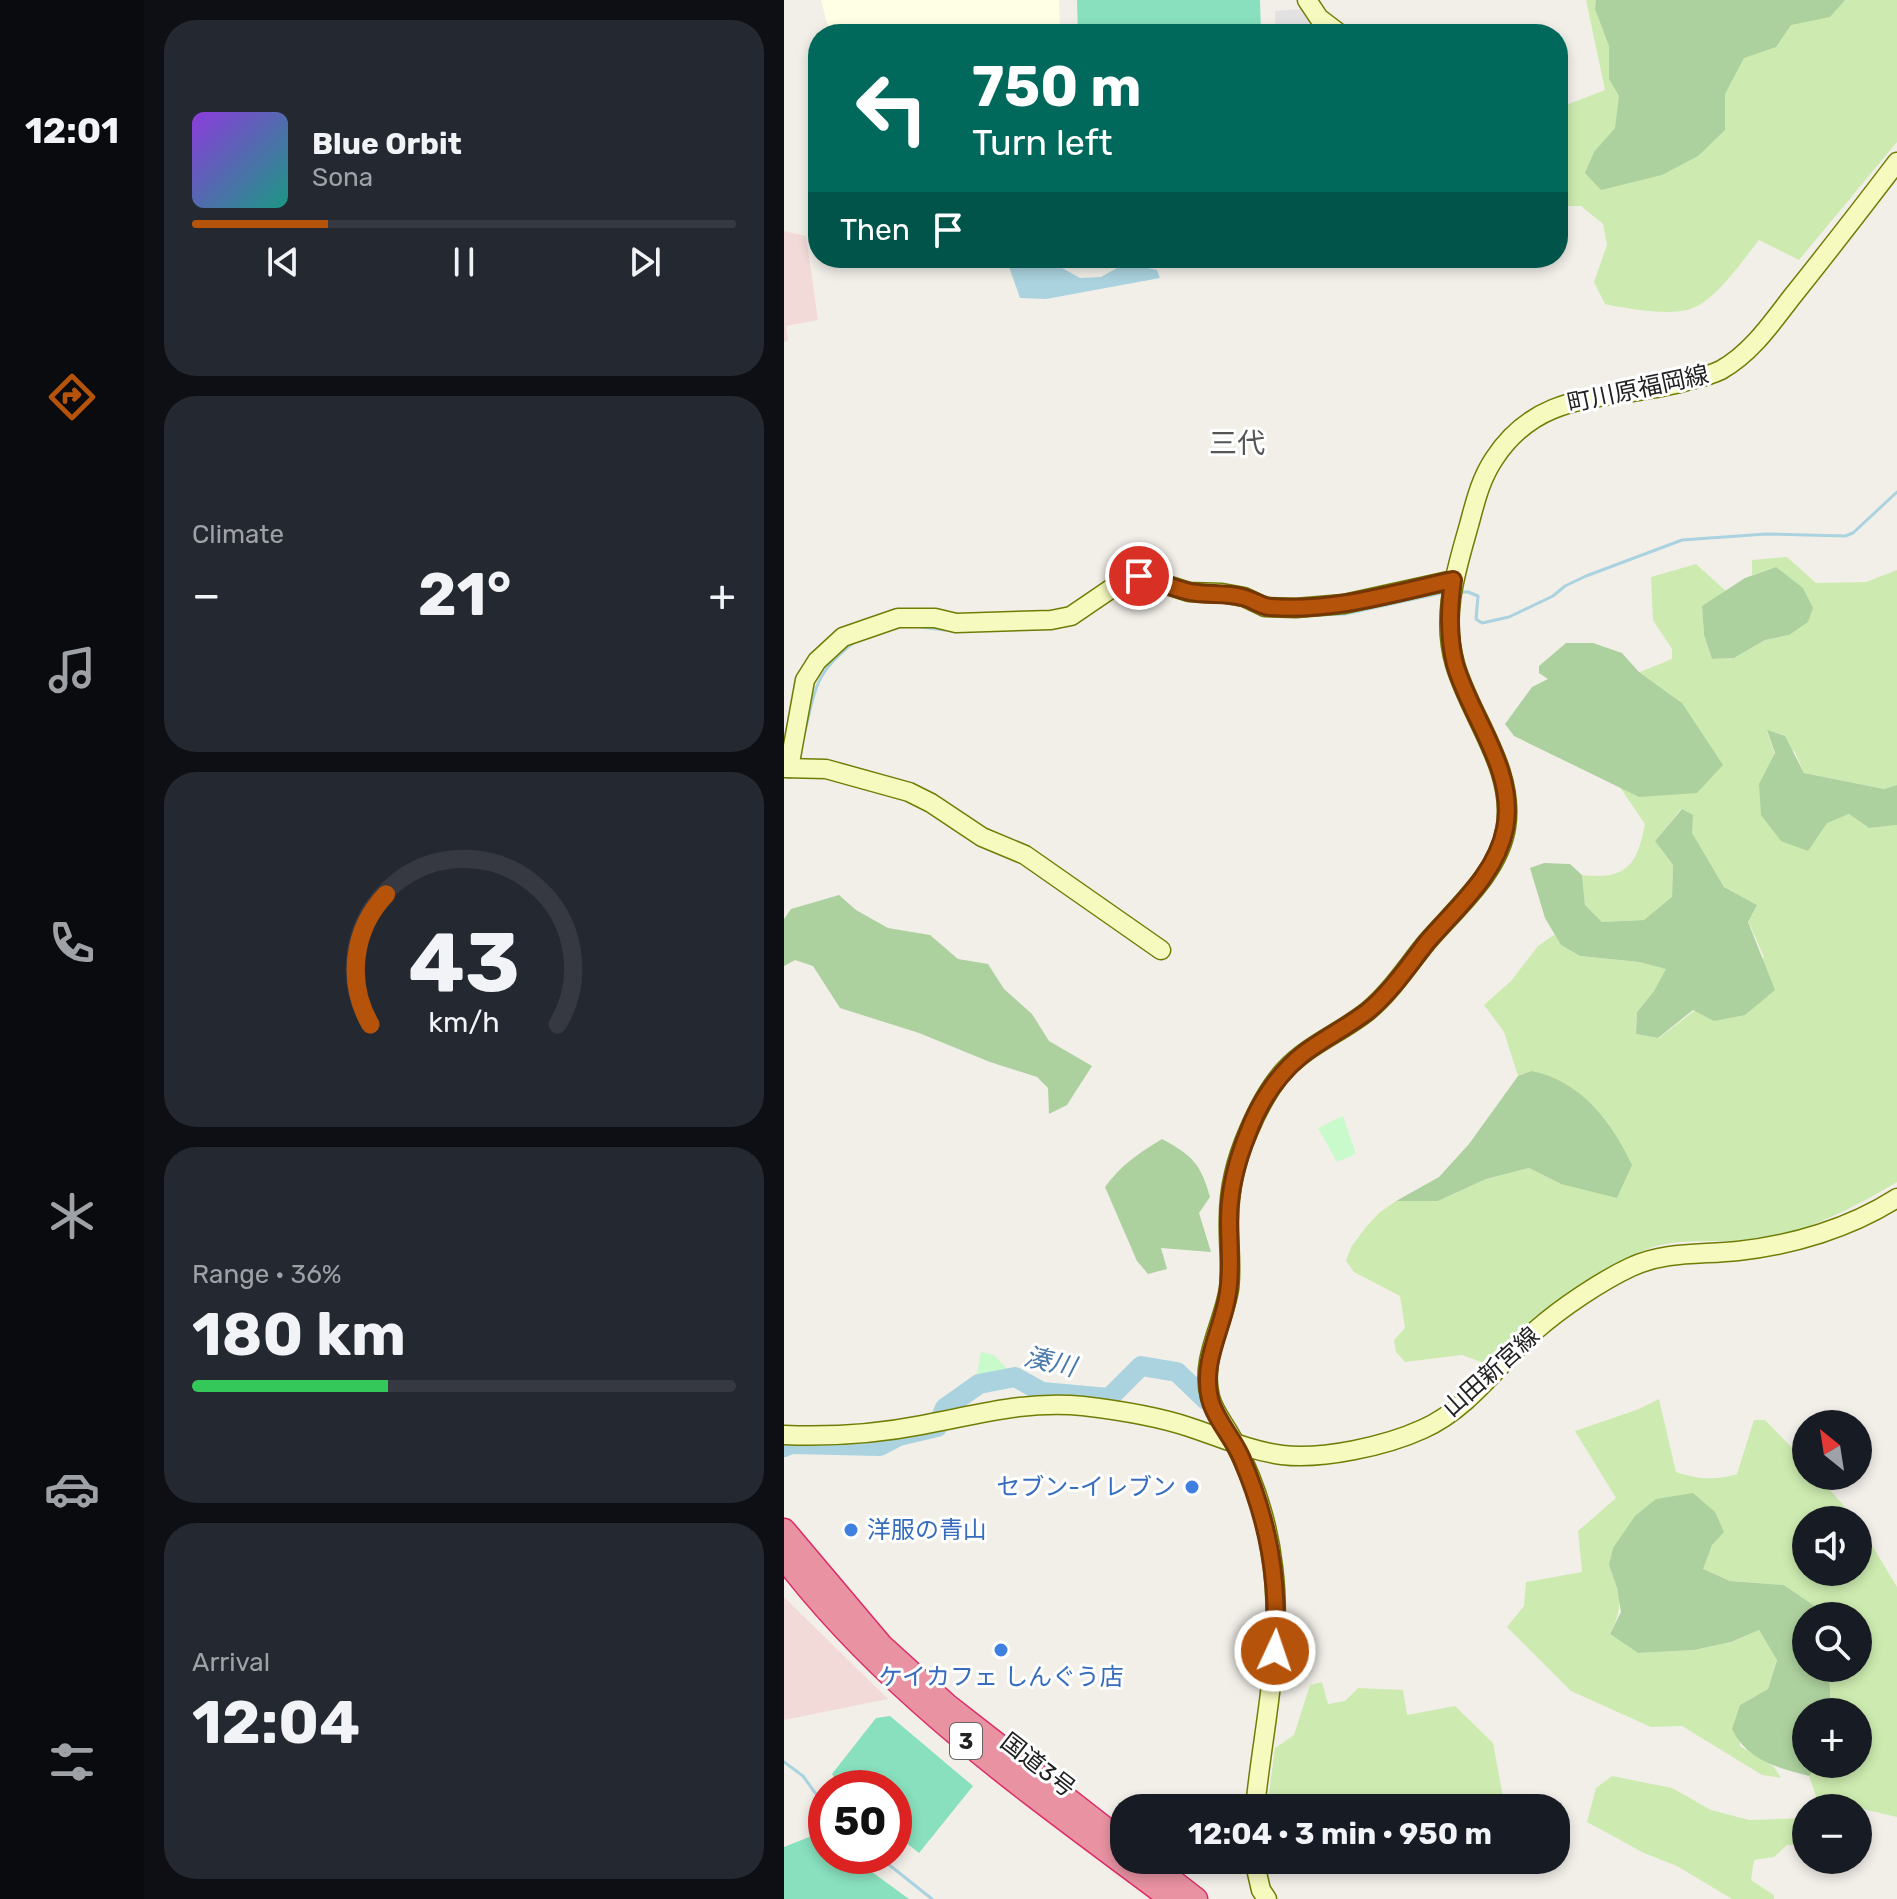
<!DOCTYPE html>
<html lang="en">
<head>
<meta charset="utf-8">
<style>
	:root { --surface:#171b24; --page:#242831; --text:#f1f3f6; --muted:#9ea1a6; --line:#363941; --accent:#b45309 }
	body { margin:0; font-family:Rubik,"Noto Sans JP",sans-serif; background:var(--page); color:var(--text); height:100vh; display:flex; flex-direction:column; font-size:30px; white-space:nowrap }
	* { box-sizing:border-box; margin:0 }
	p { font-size:26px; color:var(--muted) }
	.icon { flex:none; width:44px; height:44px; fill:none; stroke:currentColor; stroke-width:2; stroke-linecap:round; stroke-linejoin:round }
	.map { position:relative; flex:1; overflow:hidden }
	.details { display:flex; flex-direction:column; gap:20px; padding:20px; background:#0d0f14; width:640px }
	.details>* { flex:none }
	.hud { position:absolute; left:24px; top:24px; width:760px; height:244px; border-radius:32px; box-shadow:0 4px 12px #0003; background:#00695c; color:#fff; overflow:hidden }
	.needle { width:52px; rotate:330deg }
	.fabs { position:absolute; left:1008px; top:1410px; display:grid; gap:16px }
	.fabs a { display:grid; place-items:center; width:80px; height:80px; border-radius:50%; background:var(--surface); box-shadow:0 4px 12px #0003; font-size:40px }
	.speed { position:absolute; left:24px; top:1770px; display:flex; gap:16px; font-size:40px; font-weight:700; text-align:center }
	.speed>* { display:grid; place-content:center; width:104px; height:104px; border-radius:50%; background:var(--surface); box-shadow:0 4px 12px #0003; line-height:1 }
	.speed .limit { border:12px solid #d22; background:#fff; color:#111 }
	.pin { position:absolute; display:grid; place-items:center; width:68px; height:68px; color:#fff; margin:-34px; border:4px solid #fff; border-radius:50%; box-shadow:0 2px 8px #0007 }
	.me { position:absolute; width:88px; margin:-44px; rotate:3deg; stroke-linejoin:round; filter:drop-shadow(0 0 6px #0008) }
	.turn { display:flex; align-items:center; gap:28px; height:168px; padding:0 32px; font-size:36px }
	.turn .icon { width:104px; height:104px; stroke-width:2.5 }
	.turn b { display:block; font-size:56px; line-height:68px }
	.then { display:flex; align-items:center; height:76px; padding:0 32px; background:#0003; gap:16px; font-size:30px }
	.big { font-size:60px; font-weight:700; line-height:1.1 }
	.details .tile { flex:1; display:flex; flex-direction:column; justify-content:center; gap:12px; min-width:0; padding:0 28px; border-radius:32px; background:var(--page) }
	.details .dial { align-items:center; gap:0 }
	.dial svg { height:208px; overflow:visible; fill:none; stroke:var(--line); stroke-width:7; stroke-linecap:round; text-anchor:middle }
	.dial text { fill:var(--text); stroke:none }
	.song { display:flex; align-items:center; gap:24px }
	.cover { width:96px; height:96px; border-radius:12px; background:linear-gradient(135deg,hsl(270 70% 55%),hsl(170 70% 35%)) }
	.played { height:8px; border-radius:4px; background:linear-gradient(90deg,var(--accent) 25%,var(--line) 25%) }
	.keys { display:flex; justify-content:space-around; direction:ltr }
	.heat { display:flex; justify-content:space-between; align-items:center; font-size:44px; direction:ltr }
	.charge { height:12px; border-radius:6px; background:linear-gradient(90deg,#34c759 36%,var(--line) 0) }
	.trip { position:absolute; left:326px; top:1794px; width:460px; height:80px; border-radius:32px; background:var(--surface); box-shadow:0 4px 12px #0003; font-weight:700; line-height:80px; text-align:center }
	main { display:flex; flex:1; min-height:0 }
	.menu { display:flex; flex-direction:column; width:144px; justify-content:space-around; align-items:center; background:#090b0e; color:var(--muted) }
	.menu .icon { width:56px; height:56px }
	.menu .on { color:var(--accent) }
	.menu b { font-size:36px; color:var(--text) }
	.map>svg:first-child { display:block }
</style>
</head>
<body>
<main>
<nav class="menu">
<b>12:01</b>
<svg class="icon on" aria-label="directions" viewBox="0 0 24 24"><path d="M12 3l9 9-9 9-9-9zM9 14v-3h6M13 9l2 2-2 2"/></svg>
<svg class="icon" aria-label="music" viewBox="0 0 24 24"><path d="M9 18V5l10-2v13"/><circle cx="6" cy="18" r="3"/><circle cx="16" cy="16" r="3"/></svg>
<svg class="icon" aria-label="phone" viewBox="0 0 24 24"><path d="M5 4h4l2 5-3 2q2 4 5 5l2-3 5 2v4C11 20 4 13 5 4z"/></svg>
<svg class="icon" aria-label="climate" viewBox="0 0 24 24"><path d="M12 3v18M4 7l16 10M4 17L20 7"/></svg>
<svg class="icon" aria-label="car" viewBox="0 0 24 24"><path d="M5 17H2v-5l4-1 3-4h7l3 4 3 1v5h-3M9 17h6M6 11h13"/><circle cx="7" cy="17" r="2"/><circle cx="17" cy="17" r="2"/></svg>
<svg class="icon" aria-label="filters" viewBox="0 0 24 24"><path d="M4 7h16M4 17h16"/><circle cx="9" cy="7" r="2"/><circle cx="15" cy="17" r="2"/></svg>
</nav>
<section class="details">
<div class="tile">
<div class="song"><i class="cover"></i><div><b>Blue Orbit</b><p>Sona</p></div></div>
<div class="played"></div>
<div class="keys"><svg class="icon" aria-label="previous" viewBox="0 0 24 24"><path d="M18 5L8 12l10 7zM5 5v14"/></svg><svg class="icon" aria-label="pause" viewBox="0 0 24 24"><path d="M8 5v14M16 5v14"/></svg><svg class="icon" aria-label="next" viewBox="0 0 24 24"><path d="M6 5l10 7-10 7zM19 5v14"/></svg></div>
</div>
<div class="tile"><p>Climate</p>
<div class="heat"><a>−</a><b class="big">21°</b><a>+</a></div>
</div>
<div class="tile dial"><svg viewBox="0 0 100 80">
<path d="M14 69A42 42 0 1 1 86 69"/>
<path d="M14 69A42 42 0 0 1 20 19" stroke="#b45309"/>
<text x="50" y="56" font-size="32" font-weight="700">43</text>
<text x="50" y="72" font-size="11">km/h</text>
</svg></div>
<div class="tile"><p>Range · 36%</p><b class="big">180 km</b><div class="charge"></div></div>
<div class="tile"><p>Arrival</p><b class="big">12:04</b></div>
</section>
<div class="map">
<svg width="1113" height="1899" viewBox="0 0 1113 1899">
	<rect width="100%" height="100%" fill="#f2efe9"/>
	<!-- commercial -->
	<g fill="#f2dad9">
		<polygon points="0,231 22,236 34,320 2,326 4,341 0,342"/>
		<polygon points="0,1597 104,1699 0,1720"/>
	</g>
	<!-- education -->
	<polygon fill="#ffffe5" points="37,0 275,0 276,34 46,34"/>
	<!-- grass -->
	<g fill="#cdebb0">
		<path d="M802 0H1113V142L1015 260 975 240C958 261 930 304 903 310 881 315 843 309 821 304L810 282 823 245 819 224 797 206H774V108L821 90Z"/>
		<path d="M1003 557 1032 583 1082 582 1113 570V785L1100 789 1020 773 1011 752 983 731 1023 851 1043 822 1065 814 1085 828 1113 825V1182C1067 1209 1021 1234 967 1240 937 1243 892 1237 864 1249 821 1267 771 1301 736 1331 723 1341 715 1356 700 1363L678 1355 621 1362 612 1352 610 1340 621 1328 616 1296 570 1272 562 1261 567 1247 582 1227 595 1213 612 1201H654L702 1179 745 1168 777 1184 747 1071 734 1076 720 1032 700 1005 727 981 754 946 771 934 777 945 796 956 855 962 883 969 870 991 853 1012 852 1034 875 1038 980 957 964 921 973 905 940 887 907 833 897 809 871 841 889 865 888 898 860 920 818 922 801 905 798 875C843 880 853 865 861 824L835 786 855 797 898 703 856 672 888 659V649L869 620 867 577 912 564 943 592 918 606 920 635 928 659 950 658 981 640 1005 635 992 567 968 575V560Z"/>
		<path d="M875 1399 892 1472C914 1479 930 1481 953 1474L970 1420H981L1022 1462V1476H1034L1072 1520H1022V1572H1074V1522L1113 1587V1817L1070 1807 1036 1808 1025 1776 1035 1764H1074V1712H1047L1045 1668H1074V1616H1035L1032 1607 1000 1585 946 1581 918 1569 928 1545 825 1565C836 1597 841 1603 826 1634L854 1653 910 1650 947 1642 975 1630 993 1659 984 1689 956 1705V1746L990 1767 997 1778 978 1775 898 1726 867 1727 787 1691 723 1627 740 1606 742 1582 798 1572 794 1531 832 1498 791 1431 855 1409Z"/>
		<polygon points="538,1682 544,1704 561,1701 574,1688 619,1690 623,1715 671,1706 709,1743 721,1808 483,1808 491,1748 510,1735 526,1685"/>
		<polygon points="828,1776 888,1788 927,1810 965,1820 1022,1818 1022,1845 1003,1845 990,1857 970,1860 967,1880 990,1895 990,1899 948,1899 893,1866 860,1853 803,1822 812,1788"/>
	</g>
	<!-- forest -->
	<g fill="#add19e">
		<polygon points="812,0 1061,0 1046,17 1007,25 992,47 960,58 941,94 941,130 914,156 878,175 817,190 801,173 810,152 831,128 835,96 825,79 825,46 811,9"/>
		<polygon points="992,567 1019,588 1029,608 1024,622 1005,635 981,640 950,658 928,659 920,635 918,606 961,578"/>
		<polygon points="782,643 809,643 838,653 854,671 898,703 939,765 913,793 855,797 730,736 721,724 748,687 764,679 755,673 755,666"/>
		<polygon points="983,730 1001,736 1020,773 1100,789 1113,785 1113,825 1085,828 1065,814 1043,823 1024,851 997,841 977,815 975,784 991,753"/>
		<polygon points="898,809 909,815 908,833 940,887 973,905 964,922 991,990 961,1015 930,1021 909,1010 874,1038 852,1034 853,1012 870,991 882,969 855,962 796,956 777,945 761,918 746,868 760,863 786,864 798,875 801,905 818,922 860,920 888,897 889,865 871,841"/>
		<polygon points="55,895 72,910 104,928 146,935 174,959 204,964 220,989 248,1014 265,1041 308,1066 283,1105 265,1114 264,1088 253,1077 206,1062 135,1033 56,1008 29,966 11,960 0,966 0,919 7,909"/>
		<path d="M747 1071C796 1080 828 1122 848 1165L833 1198 777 1184 745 1168 702 1179 654 1201H612L655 1177 685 1144 734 1076Z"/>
		<path d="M378 1139C408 1155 417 1164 426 1197L415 1213 427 1252 377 1248 383 1269 364 1274 353 1261 321 1187C337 1165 355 1153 378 1139Z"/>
		<path d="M909 1493 931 1512 940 1532 928 1545 919 1569 946 1581 1000 1585 1032 1607 1035 1616H1022V1668H1045L1047 1712H1022V1764H1035L1025 1776C992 1767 964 1761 948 1729L956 1705 984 1689 993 1660 975 1630 947 1642 910 1650 854 1653 826 1634 837 1612 833 1588 825 1565 829 1548 851 1516 872 1499Z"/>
	</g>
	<!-- park -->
	<g fill="#c8facc">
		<polygon points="559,1116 572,1154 553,1162 534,1128"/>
		<polygon points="197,1352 210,1355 228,1374 200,1379 193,1374"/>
	</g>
	<!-- pitch -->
	<g fill="#88e0be">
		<polygon points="293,0 476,0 477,34 294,34"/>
		<polygon points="106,1716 189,1786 135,1853 110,1833 110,1788 56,1788 48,1774 92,1718"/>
		<polygon points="35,1833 42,1838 42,1856 66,1856 125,1899 0,1899 0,1847"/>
	</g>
	<!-- parking -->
	<polygon fill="#e2e2e2" points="517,9 537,34 492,34 491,11"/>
	<!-- water -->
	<polygon fill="#aad3df" points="223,261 278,268 296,278 317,277 333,268 350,265 373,270 376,278 262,299 236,298"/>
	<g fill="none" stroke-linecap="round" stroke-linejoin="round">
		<!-- stream -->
		<g stroke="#aad3df" stroke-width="3">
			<polyline points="674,592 684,592 694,596 692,619 698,623 725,617 769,596 781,586 802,576 898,540 982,534 1061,536 1069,533 1113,492"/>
			<polyline points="470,611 476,615 501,616"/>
			<polyline points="532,615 561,614 662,592"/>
			<polyline points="137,627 161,630"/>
			<path d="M21 731C32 687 31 673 69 643"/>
			<polyline points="0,1762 19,1776 42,1808"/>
			<polyline points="94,1856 148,1899"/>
		</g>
		<!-- river -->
		<polyline stroke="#aad3df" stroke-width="20" points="0,1447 7,1444 96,1446 115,1436 153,1427 161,1408 195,1384 231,1377 258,1392 325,1398 357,1366 393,1372 422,1400"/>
		<defs>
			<g id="secondary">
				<polyline points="523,0 535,18 556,34"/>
				<polyline points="0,768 42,769 125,792 147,803 198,837 241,855 377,950"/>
				<polyline points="5,768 21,680 33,661 59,637 114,618 151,618 172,623 267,620 287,616 334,584 355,576 405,592 438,593 460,597 481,607 512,608 560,604 669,580"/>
				<path d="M0 1435C47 1437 92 1434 138 1425 192 1415 243 1400 299 1406 333 1410 372 1416 405 1427 435 1437 467 1451 498 1455 538 1460 602 1446 639 1429 686 1408 715 1363 752 1330 777 1308 817 1281 847 1267 882 1251 917 1255 954 1251 1009 1245 1066 1228 1113 1198"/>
				<path d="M471 1808C479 1728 499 1647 489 1567 484 1523 470 1480 450 1442 443 1427 430 1413 426 1397 416 1360 439 1325 445 1289 448 1265 444 1242 445 1218 445 1189 453 1157 465 1130 474 1109 486 1086 501 1070 524 1045 558 1032 584 1011 607 992 624 965 643 942 672 908 715 873 722 827 731 768 686 717 671 664 657 616 672 571 685 525 691 503 696 480 710 459 757 387 825 402 899 382 911 379 925 376 937 370 967 353 987 324 1007 298 1043 253 1078 208 1113 162"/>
				<polyline points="470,1860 477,1890 483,1899"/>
			</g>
			<g id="highway">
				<polyline points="0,1530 98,1646 163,1705 340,1843"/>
				<path d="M0 1558C105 1696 250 1796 387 1899"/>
				<polyline points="362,1860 412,1899"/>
			</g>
		</defs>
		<!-- secondary casing -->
		<use href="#secondary" stroke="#707d05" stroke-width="21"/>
		<!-- highway casing -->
		<use href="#highway" stroke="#dc2a67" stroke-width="25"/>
		<!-- secondary -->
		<use href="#secondary" stroke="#f7fabf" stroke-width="18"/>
		<!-- highway -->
		<use href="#highway" stroke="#e892a2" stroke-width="22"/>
	</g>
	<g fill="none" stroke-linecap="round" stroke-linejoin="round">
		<defs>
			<path id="route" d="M355 576C372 580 386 587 402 591 420 596 440 592 458 597 468 599 476 606 486 607 548 612 610 593 669 580 665 608 664 636 671 664 686 717 733 771 721 829 712 875 672 908 643 942 625 965 607 992 584 1011 563 1027 539 1039 519 1054 494 1074 475 1103 464 1133 453 1160 445 1191 445 1221 445 1245 448 1268 444 1293 439 1329 417 1361 426 1399 431 1419 449 1438 457 1457 485 1522 495 1580 491 1651"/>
		</defs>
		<!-- route casing -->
		<use href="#route" stroke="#753606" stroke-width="20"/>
		<!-- route -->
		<use href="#route" stroke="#b45309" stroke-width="14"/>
	</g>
	<!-- markers -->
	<g fill="#3f7fe0" stroke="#fff" stroke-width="3">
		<circle cx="408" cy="1487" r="8"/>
		<circle cx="67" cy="1530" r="8"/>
		<circle cx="217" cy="1650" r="8"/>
	</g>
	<g text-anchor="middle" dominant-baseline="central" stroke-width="6" stroke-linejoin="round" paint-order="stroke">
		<!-- shield labels -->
		<rect fill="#fff" stroke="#646464" stroke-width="2" x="166" y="1723" width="32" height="36" rx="6"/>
		<g font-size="22" font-weight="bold" fill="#222">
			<text x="182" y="1741">3</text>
		</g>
		<!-- street labels -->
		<g font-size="24" fill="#222" stroke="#fff">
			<text transform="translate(854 389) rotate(-12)">町川原福岡線</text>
			<text transform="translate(707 1372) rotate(-42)">山田新宮線</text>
			<text transform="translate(254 1765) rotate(38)">国道3号</text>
		</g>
		<!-- shop labels -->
		<g font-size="24" fill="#366cbe" stroke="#fff" text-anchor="end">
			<text x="392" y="1487">セブン-イレブン</text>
			<text x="83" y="1530" text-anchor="start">洋服の青山</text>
			<text x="217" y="1677" text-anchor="middle">ケイカフェ しんぐう店</text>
		</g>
		<!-- water labels -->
		<g font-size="26" font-style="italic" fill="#4a7aab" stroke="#fff">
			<text transform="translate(266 1362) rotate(13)">湊川</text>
		</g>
		<!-- quarter labels -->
		<g font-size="28" fill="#555" stroke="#fff">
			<text x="453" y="443">三代</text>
		</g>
	</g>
</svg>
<div class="fabs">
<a><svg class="needle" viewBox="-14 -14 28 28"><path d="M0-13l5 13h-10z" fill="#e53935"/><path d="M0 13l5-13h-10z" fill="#9ea1a6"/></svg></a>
<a><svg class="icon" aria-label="sound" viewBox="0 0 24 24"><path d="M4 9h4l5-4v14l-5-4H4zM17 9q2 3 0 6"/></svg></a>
<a><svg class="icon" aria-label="search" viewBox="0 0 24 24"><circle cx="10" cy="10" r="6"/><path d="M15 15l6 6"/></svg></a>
<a>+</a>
<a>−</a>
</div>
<div class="speed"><div class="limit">50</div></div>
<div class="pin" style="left:355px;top:576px;background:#d93025"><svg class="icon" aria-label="arrive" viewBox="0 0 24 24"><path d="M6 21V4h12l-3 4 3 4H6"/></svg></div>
<svg class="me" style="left:491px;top:1651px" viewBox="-20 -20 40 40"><circle r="17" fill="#b45309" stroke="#fff" stroke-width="3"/><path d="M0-11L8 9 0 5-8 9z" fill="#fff"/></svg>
<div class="trip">12:04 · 3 min · 950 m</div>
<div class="hud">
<div class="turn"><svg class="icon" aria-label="left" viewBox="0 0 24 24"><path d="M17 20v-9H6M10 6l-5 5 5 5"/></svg><div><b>750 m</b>Turn left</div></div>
<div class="then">Then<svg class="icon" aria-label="arrive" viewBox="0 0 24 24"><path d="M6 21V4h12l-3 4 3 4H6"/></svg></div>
</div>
</div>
</main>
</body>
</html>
